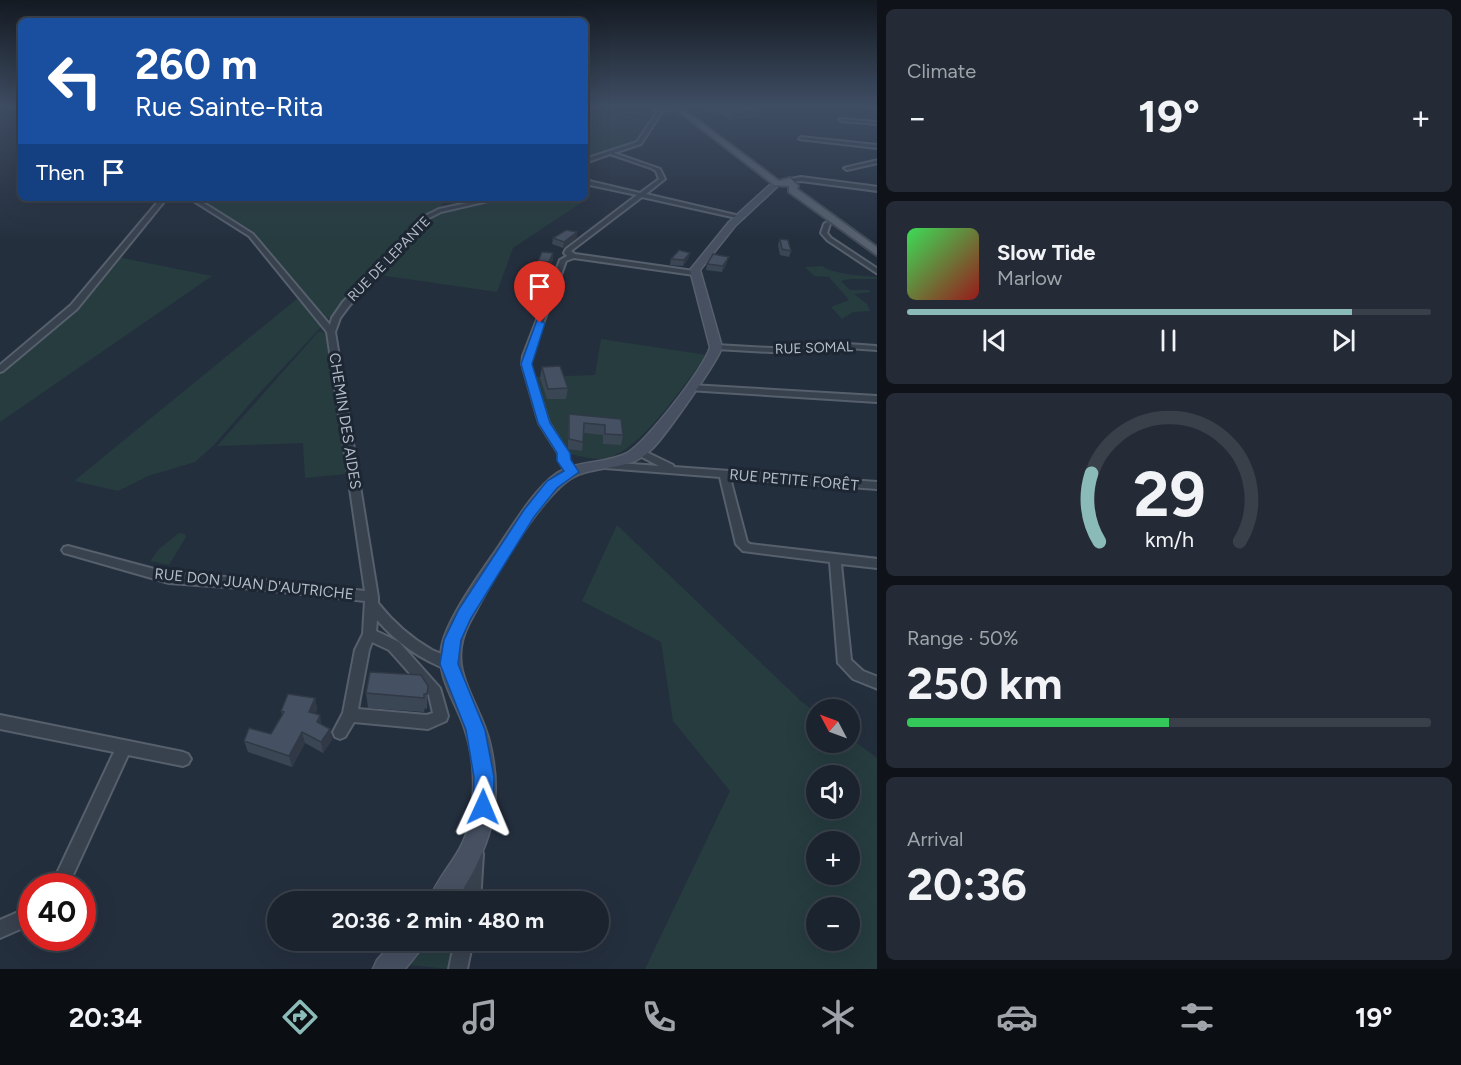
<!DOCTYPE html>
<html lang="en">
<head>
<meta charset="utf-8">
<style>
	:root { --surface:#1b232e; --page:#242b36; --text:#f1f3f6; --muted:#a0a4aa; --line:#39404a; --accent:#8bbbb9 }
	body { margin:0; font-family:Figtree,sans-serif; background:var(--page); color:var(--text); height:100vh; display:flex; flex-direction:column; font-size:22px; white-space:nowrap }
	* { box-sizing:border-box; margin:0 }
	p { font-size:20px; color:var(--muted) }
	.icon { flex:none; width:33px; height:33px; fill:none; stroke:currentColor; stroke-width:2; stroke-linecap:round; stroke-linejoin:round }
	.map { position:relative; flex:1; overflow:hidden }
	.side { display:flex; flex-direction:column; gap:9px; padding:9px; background:#0f1319; width:584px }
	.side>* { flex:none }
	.top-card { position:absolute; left:18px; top:18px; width:570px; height:183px; border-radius:9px; box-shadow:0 6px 24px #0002,0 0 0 2px var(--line); background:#1a4fa0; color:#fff; overflow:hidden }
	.needle { width:39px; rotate:311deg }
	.tools { position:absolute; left:806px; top:699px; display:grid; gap:12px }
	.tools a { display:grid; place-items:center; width:54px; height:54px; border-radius:50%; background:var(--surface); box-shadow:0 6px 24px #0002,0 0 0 2px var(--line); font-size:30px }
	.speed { position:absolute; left:18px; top:873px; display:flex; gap:12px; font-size:30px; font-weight:700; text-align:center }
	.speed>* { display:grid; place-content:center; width:78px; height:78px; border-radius:50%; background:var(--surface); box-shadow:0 6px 24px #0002,0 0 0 2px var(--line); line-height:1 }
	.speed .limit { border:9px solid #d22; background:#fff; color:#111 }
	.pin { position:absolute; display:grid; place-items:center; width:51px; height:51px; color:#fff; margin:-62px -26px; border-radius:50% 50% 50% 0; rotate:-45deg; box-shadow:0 0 6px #0007 }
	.pin .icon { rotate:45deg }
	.me { position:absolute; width:66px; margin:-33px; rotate:1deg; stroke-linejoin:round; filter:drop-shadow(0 0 4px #0008) }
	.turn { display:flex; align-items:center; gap:21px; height:126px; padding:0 18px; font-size:27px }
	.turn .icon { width:78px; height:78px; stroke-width:2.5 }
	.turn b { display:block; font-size:42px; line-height:51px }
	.then { display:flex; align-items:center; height:57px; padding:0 18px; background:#0003; gap:12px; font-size:22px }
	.big { font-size:45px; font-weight:700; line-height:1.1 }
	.side .widget { flex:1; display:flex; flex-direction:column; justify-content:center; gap:9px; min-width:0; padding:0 21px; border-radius:9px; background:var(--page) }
	.side .dial { align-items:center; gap:0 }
	.dial svg { height:156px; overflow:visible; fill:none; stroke:var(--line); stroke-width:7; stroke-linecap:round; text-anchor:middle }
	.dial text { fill:var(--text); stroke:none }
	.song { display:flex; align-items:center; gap:18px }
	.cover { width:72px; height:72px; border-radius:9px; background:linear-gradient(135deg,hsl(130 70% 55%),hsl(0 70% 35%)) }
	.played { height:6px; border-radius:3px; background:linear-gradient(90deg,var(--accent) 85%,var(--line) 85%) }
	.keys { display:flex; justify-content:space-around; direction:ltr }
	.heat { display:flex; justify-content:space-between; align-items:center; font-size:33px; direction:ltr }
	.charge { height:9px; border-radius:4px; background:linear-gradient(90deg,#34c759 50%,var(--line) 0) }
	.trip { position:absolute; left:267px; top:891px; width:342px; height:60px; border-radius:30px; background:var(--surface); box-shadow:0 6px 24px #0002,0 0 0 2px var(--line); font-weight:700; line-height:60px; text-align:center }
	.tabs { display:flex; height:96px; justify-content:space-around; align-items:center; background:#0b0e12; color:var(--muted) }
	.tabs .icon { width:42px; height:42px }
	.tabs .selected { color:var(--accent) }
	.tabs b { font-size:27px; color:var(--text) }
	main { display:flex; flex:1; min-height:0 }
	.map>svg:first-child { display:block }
</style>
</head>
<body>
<main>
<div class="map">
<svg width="878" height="969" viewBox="0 0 878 969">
	<rect width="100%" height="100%" fill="#242f3e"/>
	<!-- green -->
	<g fill="#263c3f" fill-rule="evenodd">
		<polygon points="585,106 651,106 659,110 656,117 608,112 606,114 654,119 639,141 585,160"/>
		<polygon points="197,198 446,198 439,210 428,215 333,319 324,317 253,231"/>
		<polygon points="503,198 587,199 513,248 497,292 379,275 433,216"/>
		<polygon points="118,257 212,276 0,422 0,374 69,316"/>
		<path d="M822 266C833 274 863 276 877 277V279H849L841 281 850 290H869L871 292 854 294 867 304 870 311 853 312 842 319 831 307 849 300 829 277 814 276 805 267Z"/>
		<polygon points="298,298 322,326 254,399 214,445 195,462 148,476 118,491 74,481"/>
		<polygon points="319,331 326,333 330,350 346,474 305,478 303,443 217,446"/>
		<path d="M601 339 707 355C684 384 643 448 608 458 595 461 580 456 567 453L549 423 536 377 595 375Z"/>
		<path d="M617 525 802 702 816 712V742H849V737L877 758V969H645L730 791 673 721 661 642 582 601ZM816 776H849V808H816ZM816 842H849V874H816ZM816 908H849V940H816Z"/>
		<polygon points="179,533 185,534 186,537 169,565 150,561 160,548"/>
		<polygon points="426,941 454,941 448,969 409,965"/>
	</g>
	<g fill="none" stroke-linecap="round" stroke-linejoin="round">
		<defs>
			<g id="street">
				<polygon points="863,106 878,106 878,108"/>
				<polygon points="659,109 663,110 641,144 614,153 660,169 665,179 646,194 744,217 741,219 642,197 571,251 575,254 694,271 697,273 694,275 574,258 566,261 531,356 530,364 549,423 568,453 569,461 577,472 572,475 568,474 559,461 558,453 539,423 522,364 523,356 560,260 567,256 564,253 566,249 637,195 585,184 585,180 640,193 659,179 656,171 651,168 610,154 585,163 585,159 637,142"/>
				<polygon points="839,119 878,122 878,124 841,121"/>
				<polygon points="801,137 878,145 878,148 799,139"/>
				<polygon points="878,160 878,163 847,170 844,168"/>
				<polygon points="801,177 878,187 878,191 801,181 788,182 785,180"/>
				<polygon points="161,198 167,198 77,309 3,371 0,372 0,365 71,305"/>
				<path d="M189 198H196L253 234 330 325 332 318 343 302 414 230 425 216 439 209 490 198H501L441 212 429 218 418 232 349 306 340 318 335 332 378 597V603C393 622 411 638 432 650 440 654 452 656 456 664L454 668 449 670C421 660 396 642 377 620L376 631 399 642 440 688 448 716 446 721 428 729 354 722 345 737 340 739 335 737 333 732 343 713 355 650 363 634 365 601 255 589 169 583 68 554 64 553 62 550 64 547 68 546 169 573 255 579 365 591 327 332 249 236ZM372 642 389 650 429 695 433 713 427 715 358 709 369 650Z"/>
				<polygon points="827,222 830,224 827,233 831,238 878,269 878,274 827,240 821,233 824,224"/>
				<polygon points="833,343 876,346 878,350 833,347 789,353 716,349 712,347 716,345 789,349"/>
				<polygon points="691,385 878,396 878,402 688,390 687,388"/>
				<polygon points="640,449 673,465 674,467 878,482 878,489 730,478 747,542 750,544 878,559 878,568 841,564 851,660 863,671 878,677 878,689 853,679 838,663 830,562 743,551 736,544 720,477 605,468 600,465 605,462 659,466 636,454 635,452 636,450"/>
				<polygon points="0,715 183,752 188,754 191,759 188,764 183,766 128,755 68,886 51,886 114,752 0,729"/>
				<polygon points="475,846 481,848 483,854 480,902 462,902 467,854 469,848"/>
				<polygon points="32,906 32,924 0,938 0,920"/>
				<polygon points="455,940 473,940 467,969 449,969"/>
			</g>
			<g id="secondary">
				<path d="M650 106C654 106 679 107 682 108L661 112Z"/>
				<path d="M772 183 779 185 735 226 700 270 722 347C719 360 665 436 653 448 648 453 641 458 635 461 613 470 584 467 566 482 533 508 489 586 469 624 445 670 480 700 490 743 505 805 489 851 455 902H428C443 865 467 854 472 808 475 781 473 753 464 727 456 703 437 678 441 650 444 622 481 572 498 547 513 525 535 488 557 473 578 460 605 464 627 453 645 444 706 366 710 347L690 270 729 222Z"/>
				<polygon points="395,940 425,940 421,949 405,969 373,969 377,960"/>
			</g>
			<polygon id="primary" points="672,106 679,106 779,181 790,178 798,186 797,189 878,248 878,256 789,192 789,186 774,185"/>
		</defs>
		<!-- street casing -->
		<use href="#street" stroke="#565f6c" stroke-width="4"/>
		<!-- secondary casing -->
		<use href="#secondary" stroke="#565f6c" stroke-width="3"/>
		<!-- primary casing -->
		<use href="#primary" stroke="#414a57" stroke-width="4"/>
		<!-- street -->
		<use href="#street" fill="#38414e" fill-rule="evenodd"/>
		<!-- secondary -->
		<use href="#secondary" fill="#465061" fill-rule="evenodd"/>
		<!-- primary -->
		<use href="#primary" fill="#56606e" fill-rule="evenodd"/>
	</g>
	<!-- wall -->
	<g fill="#3b4654">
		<polygon points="707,106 755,106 761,110 759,117 729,120 724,115 706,111"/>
		<polygon points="577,232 576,239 563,248 552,244 553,238"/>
		<polygon points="780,239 791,251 789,257 780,255 778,245"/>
		<polygon points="690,253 688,259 683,266 670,265 671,259"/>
		<polygon points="553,260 548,269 537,267 538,261"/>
		<polygon points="727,263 722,272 706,270 707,264"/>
		<polygon points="542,367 568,388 566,399 547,399 540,378"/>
		<polygon points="569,414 621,419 623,435 621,445 603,444 603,435 584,433 582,451 568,449 568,424"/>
		<polygon points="428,686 427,709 425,708 424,712 368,708 366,693"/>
		<polygon points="315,698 317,709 315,713 322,725 330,729 332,740 323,753 305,743 292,767 248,752 244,741 271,734 282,715 281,711"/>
	</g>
	<!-- shaded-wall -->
	<g fill="#303945">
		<polygon points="761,110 759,117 729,120 731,113"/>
		<polygon points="577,232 576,239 563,248 564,242"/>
		<polygon points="553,253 553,260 548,269 549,262"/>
		<polygon points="690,253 688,259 683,266 684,260"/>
		<polygon points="729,257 727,263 722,272 723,266"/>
		<polygon points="315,698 317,709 312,723 309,712"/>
		<polygon points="320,715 322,726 317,722"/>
		<polygon points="330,729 332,740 323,753 321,742"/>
		<polygon points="302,732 305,743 292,767 289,756"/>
	</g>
	<!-- building -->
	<g fill="#455162" stroke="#303945" stroke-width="1.5">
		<polygon points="713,106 755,106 761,110 731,113 726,108"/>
		<polygon points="566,230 577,232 564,242 553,238"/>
		<polygon points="780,239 788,240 791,251 782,249"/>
		<polygon points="679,250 690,253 684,260 671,259"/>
		<polygon points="542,252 553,253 549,262 538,261"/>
		<polygon points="713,254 729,257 723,266 707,264"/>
		<polygon points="560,366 568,388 548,389 542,367"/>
		<polygon points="569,414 621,419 623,435 605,434 605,425 584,423 583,442 569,439"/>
		<polygon points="370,672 421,675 428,686 427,694 424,694 424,698 366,693"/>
		<polygon points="288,694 315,698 309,712 320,715 317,722 330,729 321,742 302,732 289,756 244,741 249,728 271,734 284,712 281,711"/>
	</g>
	<!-- sky -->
	<linearGradient id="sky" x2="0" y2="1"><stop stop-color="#141a22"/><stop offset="0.44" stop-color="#3f4d63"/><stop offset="1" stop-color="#3f4d63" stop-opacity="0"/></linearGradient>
	<rect width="878" height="241" fill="url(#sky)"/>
	<!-- route -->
	<polygon fill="#1a73e8" stroke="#114b97" stroke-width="1.5" points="537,320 545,323 532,364 550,423 570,453 571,460 579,472 557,488 534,517 471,618 461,640 458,664 485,730 494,777 493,807 490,814 483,817 476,814 473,807 474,777 466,730 440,664 444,640 459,609 524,510 547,481 564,471 557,461 557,453 538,423 521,364"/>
	<g text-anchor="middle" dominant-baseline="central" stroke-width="6" stroke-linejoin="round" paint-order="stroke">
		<!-- far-street labels -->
		<g font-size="14" fill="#b4bcc9" stroke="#1d2633">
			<text transform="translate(389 259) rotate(-46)">RUE DE LEPANTE</text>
			<text transform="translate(814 348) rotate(-2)">RUE SOMAL</text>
		</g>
		<!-- street labels -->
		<g font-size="15" fill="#b4bcc9" stroke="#1d2633">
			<text transform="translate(345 421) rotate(81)">CHEMIN DES AIDES</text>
			<text transform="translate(794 480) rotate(5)">RUE PETITE FORÊT</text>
			<text transform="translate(254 584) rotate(6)">RUE DON JUAN D'AUTRICHE</text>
		</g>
	</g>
</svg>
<div class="tools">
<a><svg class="needle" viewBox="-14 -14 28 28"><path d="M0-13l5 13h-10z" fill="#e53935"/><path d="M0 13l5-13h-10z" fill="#a0a4aa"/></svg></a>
<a><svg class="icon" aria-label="sound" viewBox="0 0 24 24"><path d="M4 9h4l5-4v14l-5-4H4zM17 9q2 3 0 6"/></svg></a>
<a>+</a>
<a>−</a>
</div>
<div class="speed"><div class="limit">40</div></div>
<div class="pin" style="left:540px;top:323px;background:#d93025"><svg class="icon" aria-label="arrive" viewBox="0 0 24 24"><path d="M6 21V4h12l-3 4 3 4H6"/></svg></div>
<svg class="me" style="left:483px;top:807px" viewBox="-20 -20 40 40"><path d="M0-17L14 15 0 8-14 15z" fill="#1a73e8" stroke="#fff" stroke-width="4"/></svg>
<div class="trip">20:36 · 2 min · 480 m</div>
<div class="top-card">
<div class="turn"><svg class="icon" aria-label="left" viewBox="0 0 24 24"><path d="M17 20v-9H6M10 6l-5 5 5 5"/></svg><div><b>260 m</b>Rue Sainte-Rita</div></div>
<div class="then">Then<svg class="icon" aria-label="arrive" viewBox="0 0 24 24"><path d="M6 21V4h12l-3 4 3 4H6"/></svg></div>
</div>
</div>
<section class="side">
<div class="widget"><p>Climate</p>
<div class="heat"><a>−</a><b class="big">19°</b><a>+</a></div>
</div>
<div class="widget">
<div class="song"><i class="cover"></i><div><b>Slow Tide</b><p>Marlow</p></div></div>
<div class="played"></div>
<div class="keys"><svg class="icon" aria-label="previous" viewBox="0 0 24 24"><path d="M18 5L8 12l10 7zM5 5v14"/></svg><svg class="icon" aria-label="pause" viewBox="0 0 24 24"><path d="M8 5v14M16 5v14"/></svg><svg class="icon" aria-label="next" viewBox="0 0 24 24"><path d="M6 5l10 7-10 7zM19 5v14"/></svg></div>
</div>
<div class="widget dial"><svg viewBox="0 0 100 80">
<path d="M14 69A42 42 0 1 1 86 69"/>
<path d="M14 69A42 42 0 0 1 10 34" stroke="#8bbbb9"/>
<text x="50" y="56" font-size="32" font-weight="700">29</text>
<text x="50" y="72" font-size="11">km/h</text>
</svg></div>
<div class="widget"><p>Range · 50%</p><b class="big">250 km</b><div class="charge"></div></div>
<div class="widget"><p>Arrival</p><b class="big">20:36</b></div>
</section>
</main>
<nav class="tabs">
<b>20:34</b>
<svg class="icon selected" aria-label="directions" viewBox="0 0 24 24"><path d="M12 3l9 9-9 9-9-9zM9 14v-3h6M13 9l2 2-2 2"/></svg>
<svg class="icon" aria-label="music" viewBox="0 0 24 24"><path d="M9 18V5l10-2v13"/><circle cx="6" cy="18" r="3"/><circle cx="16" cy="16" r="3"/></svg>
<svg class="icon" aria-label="phone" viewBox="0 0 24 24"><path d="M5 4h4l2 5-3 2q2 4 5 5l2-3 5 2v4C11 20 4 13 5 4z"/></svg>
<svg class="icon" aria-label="climate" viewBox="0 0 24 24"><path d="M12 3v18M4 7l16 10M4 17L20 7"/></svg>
<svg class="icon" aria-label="car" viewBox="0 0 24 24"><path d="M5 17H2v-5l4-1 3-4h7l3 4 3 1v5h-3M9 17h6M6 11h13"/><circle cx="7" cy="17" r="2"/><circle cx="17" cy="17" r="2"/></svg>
<svg class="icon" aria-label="filters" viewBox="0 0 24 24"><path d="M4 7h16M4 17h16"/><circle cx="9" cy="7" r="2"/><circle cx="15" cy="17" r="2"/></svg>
<b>19°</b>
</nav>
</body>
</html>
